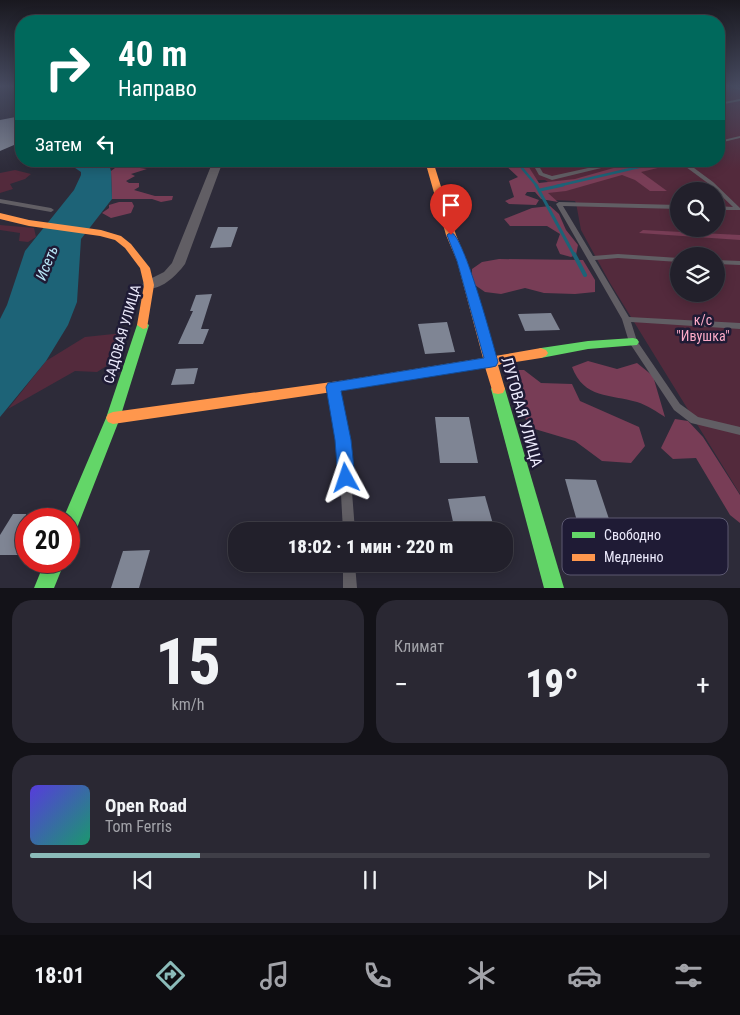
<!DOCTYPE html>
<html lang="ru">
<head>
<meta charset="utf-8">
<style>
	:root { --surface:#22202b; --page:#2a2833; --text:#f1f3f6; --muted:#a2a3a9; --line:#3f3e47; --accent:#8bbbb9 }
	body { margin:0; font-family:"Roboto Condensed",sans-serif; background:var(--page); color:var(--text); height:100vh; display:flex; flex-direction:column; font-size:19px; white-space:nowrap }
	* { box-sizing:border-box; margin:0 }
	p { font-size:16px; color:var(--muted) }
	.icon { flex:none; width:28px; height:28px; fill:none; stroke:currentColor; stroke-width:2; stroke-linecap:round; stroke-linejoin:round }
	.map { position:relative; height:588px; overflow:hidden }
	.sheet { display:flex; flex-direction:column; gap:12px; padding:12px; background:#131218; flex:1 }
	.sheet>* { flex:none }
	.banner { position:absolute; left:15px; top:15px; width:710px; height:152px; border-radius:20px; box-shadow:0 2px 12px #0003,0 0 0 1px var(--line); background:#00695c; color:#fff; overflow:hidden }
	.tools { position:absolute; left:670px; top:182px; display:grid; gap:10px }
	.tools a { display:grid; place-items:center; width:55px; height:55px; border-radius:50%; background:var(--surface); box-shadow:0 2px 12px #0003,0 0 0 1px var(--line); font-size:25px }
	.speed { position:absolute; left:15px; top:508px; display:flex; gap:10px; font-size:25px; font-weight:700; text-align:center }
	.speed>* { display:grid; place-content:center; width:65px; height:65px; border-radius:50%; background:var(--surface); box-shadow:0 2px 12px #0003,0 0 0 1px var(--line); line-height:1 }
	.speed .limit { border:8px solid #d22; background:#fff; color:#111 }
	.pin { position:absolute; display:grid; place-items:center; width:42px; height:42px; color:#fff; margin:-51px -21px; border-radius:50% 50% 50% 0; rotate:-45deg; box-shadow:0 0 5px #0007 }
	.pin .icon { rotate:45deg }
	.me { position:absolute; width:55px; margin:-28px; rotate:355deg; stroke-linejoin:round; filter:drop-shadow(0 0 4px #0008) }
	.turn { display:flex; align-items:center; gap:18px; height:105px; padding:0 20px; font-size:22px }
	.turn .icon { width:65px; height:65px; stroke-width:2.5 }
	.turn b { display:block; font-size:35px; line-height:42px }
	.then { display:flex; align-items:center; height:48px; padding:0 20px; background:#0003; gap:10px; font-size:19px }
	.big { font-size:38px; font-weight:800; line-height:1.1 }
	.sheet .widget { flex:1; display:flex; flex-direction:column; justify-content:center; gap:8px; min-width:0; padding:0 18px; border-radius:20px; background:var(--page) }
	.sheet .dial { align-items:center; gap:0 }
	.dial b { font-size:65px; line-height:1 }
	.song { display:flex; align-items:center; gap:15px }
	.cover { width:60px; height:60px; border-radius:8px; background:linear-gradient(135deg,hsl(250 70% 55%),hsl(160 70% 35%)) }
	.played { height:5px; border-radius:2px; background:linear-gradient(90deg,var(--accent) 25%,var(--line) 25%) }
	.keys { display:flex; justify-content:space-around; direction:ltr }
	.heat { display:flex; justify-content:space-between; align-items:center; font-size:28px; direction:ltr }
	.sheet .tiles { flex:1; display:grid; gap:12px; grid-template-columns:1fr 1fr }
	.widget:last-child { grid-column:span 2 }
	.trip { position:absolute; left:228px; top:522px; width:285px; height:50px; border-radius:20px; background:var(--surface); box-shadow:0 2px 12px #0003,0 0 0 1px var(--line); font-weight:800; line-height:50px; text-align:center }
	.menu { display:flex; height:80px; justify-content:space-around; align-items:center; background:#0e0d11; color:var(--muted) }
	.menu .icon { width:35px; height:35px }
	.menu .selected { color:var(--accent) }
	.menu b { font-size:22px; color:var(--text) }
	.map>svg:first-child { display:block }
</style>
</head>
<body>
<div class="map">
<svg width="740" height="588" viewBox="0 0 740 588">
	<rect width="100%" height="100%" fill="#2d2b39"/>
	<!-- green -->
	<g fill="#532a3c" fill-rule="evenodd">
		<path d="M719 87H740V494L610 283 581 230 576 203 575 201 553 200 545 191 670 161H719ZM679 191H716V229H679ZM679 256H716V294H679Z"/>
		<polygon points="522,161 656,161 552,185 545,180 537,180"/>
		<polygon points="15,170 31,174 25,179 10,184 13,189 0,193 0,173"/>
		<polygon points="0,225 34,228 36,237 28,242 19,241 20,233 0,230"/>
		<polygon points="123,333 113,362 97,372 75,371 8,409 46,361 85,337"/>
	</g>
	<!-- forest -->
	<g fill="#783d56">
		<polygon points="508,161 525,161 539,183 575,179 631,163 651,164 663,161 687,161 641,172 667,191 650,191 635,180 622,175 566,191 548,193 558,202 541,199 535,192 527,192 525,195 539,200 536,205 509,204 505,201 514,197 509,181 518,177 505,165 509,164"/>
		<polygon points="119,165 147,169 131,174 135,176 126,181 129,183 139,183 139,187 134,190 155,196 173,196 172,200 161,202 152,199 112,199 111,171"/>
		<polygon points="119,202 132,202 134,206 131,213 111,218 102,213 109,208 109,205"/>
		<polygon points="550,206 559,214 566,230 578,245 576,255 571,257 560,254 556,245 560,234 547,226 510,226 504,219 532,208"/>
		<polygon points="643,230 740,235 740,240 639,233"/>
		<polygon points="499,259 583,260 595,280 595,292 575,294 544,293 525,288 501,294 485,292 472,283 472,269 482,262"/>
		<path d="M588 361 617 369 637 363 653 376 665 417C657 412 647 405 637 402 610 394 584 399 572 367Z"/>
		<polygon points="511,370 524,370 541,383 572,384 580,401 639,427 645,446 631,463 602,461 575,441 528,427"/>
		<polygon points="675,419 688,421 703,437 740,495 740,523 730,515 696,458 673,459 661,448"/>
	</g>
	<!-- water -->
	<polygon fill="#1d6377" points="65,161 108,161 111,171 112,199 81,239 77,302 68,325 46,361 0,417 0,319 7,305 25,251 74,190 81,175 81,172"/>
	<g fill="none" stroke-linecap="round" stroke-linejoin="round">
		<!-- stream-far2 -->
		<g stroke="#1d6377" stroke-width="2.5">
			<polyline points="516,161 537,186"/>
			<polyline points="557,186 665,161"/>
		</g>
		<!-- stream-far1 -->
		<g stroke="#1d6377" stroke-width="3">
			<polyline points="536,185 574,255"/>
			<polyline points="540,190 563,185"/>
		</g>
		<!-- stream -->
		<polyline stroke="#1d6377" stroke-width="4" points="574,254 585,275"/>
	</g>
	<!-- building -->
	<g fill="#7f8594">
		<polygon points="21,116 21,142 0,151 0,120"/>
		<polygon points="218,227 238,227 231,247 210,248"/>
		<polygon points="212,294 201,329 209,329 203,344 178,344 193,311 190,311 196,295"/>
		<polygon points="551,313 560,330 525,331 518,314"/>
		<polygon points="447,322 455,352 425,354 418,324"/>
		<polygon points="198,368 194,384 171,385 176,369"/>
		<polygon points="435,417 469,417 478,463 440,463"/>
		<polygon points="565,479 596,480 610,522 577,521"/>
		<polygon points="485,496 495,531 455,531 448,499"/>
		<polygon points="13,514 26,514 26,545 20,555 0,555 0,535"/>
		<polygon points="150,550 139,588 111,588 123,551"/>
	</g>
	<g fill="none" stroke-linecap="round" stroke-linejoin="round">
		<!-- lane -->
		<g fill="#615e64" fill-rule="evenodd">
			<polygon points="732,87 740,88 740,90 733,88"/>
			<polygon points="740,99 740,101 719,105 719,103"/>
			<polygon points="740,136 740,138 719,143 719,141"/>
			<polygon points="531,161 536,161 543,173 552,176 620,161 630,161 552,180 539,175"/>
			<polygon points="686,165 690,165 713,182 740,208 740,210 716,210 716,206 733,207 709,184 686,167"/>
			<polygon points="0,199 51,208 54,210 51,212 0,203"/>
			<polygon points="559,202 679,205 679,209 563,206 593,256 618,254 679,258 679,262 618,258 595,260 629,317 740,323 740,329 631,322 637,341 680,404 698,417 740,427 740,435 691,423 674,410 629,342 622,319 556,204"/>
			<polygon points="716,260 740,261 740,265 716,264"/>
			<polygon points="333,383 336,384 338,387 348,439 355,531 343,531 338,439 328,387 330,384"/>
			<polygon points="343,564 355,564 357,588 343,588"/>
		</g>
		<!-- street -->
		<path fill="#615e64" fill-rule="evenodd" d="M213 161H223L185 264C176 276 160 292 144 288L142 285 144 282 164 272 172 263Z"/>
		<!-- fast -->
		<g fill="#63d668" fill-rule="evenodd">
			<polygon points="143,321 149,325 120,418 75,533 69,536 69,519 63,519 106,418 137,325"/>
			<polygon points="633,338 637,339 639,342 637,345 588,349 541,358 536,356 534,353 536,350 541,348 588,341"/>
			<polygon points="498,384 503,385 505,389 564,588 544,588 491,389 493,385"/>
			<polygon points="45,561 65,561 54,588 34,588"/>
		</g>
		<!-- slow -->
		<g fill="#ff974d" fill-rule="evenodd">
			<polygon points="425,161 433,161 456,235 467,261 495,356 541,348 546,350 548,353 546,356 541,358 498,365 505,389 503,393 498,394 493,393 485,367 346,390 113,424 108,422 106,418 108,414 113,412 346,380 483,358 457,261 446,235"/>
			<polygon points="0,213 29,220 101,230 121,236 131,244 150,268 154,285 147,328 143,329 137,325 144,285 140,268 125,248 115,240 100,236 29,226 0,219"/>
		</g>
	</g>
	<!-- sky -->
	<linearGradient id="sky" x2="0" y2="1"><stop stop-color="#19181f"/><stop offset="0.51" stop-color="#464a5f"/><stop offset="1" stop-color="#464a5f" stop-opacity="0"/></linearGradient>
	<rect width="740" height="169" fill="url(#sky)"/>
	<!-- route -->
	<path fill="#1a73e8" stroke="#114b97" d="M451 232C464 236 493 344 498 362L496 366 492 367 341 391 351 440 355 478 352 483 346 486 341 483 338 478 335 440 326 387 328 383 484 358 457 261 447 235Z"/>
	<g text-anchor="middle" dominant-baseline="central" stroke-width="5" stroke-linejoin="round" paint-order="stroke">
		<!-- park labels -->
		<g font-size="14" fill="#fcaac7" stroke="#1f1b35">
			<text x="703" y="320">к/с<tspan x="703" dy="16">"Ивушка"</tspan></text>
		</g>
		<!-- street labels -->
		<g font-size="14" fill="#eceafc" stroke="#1f1b35">
			<text transform="translate(122 334) rotate(-74)">САДОВАЯ УЛИЦА</text>
		</g>
		<!-- water labels -->
		<g font-size="15" font-style="italic" fill="#bae7f7" stroke="#1f1b35">
			<text transform="translate(47 263) rotate(-68)">Исеть</text>
		</g>
		<!-- near-street labels -->
		<g font-size="16" fill="#eceafc" stroke="#1f1b35">
			<text transform="translate(522 412) rotate(74)">ЛУГОВАЯ УЛИЦА</text>
		</g>
	</g>
	<!-- legend -->
	<rect x="562" y="518" width="166" height="57" rx="8" fill="#1f1b35" stroke="#5c5971" stroke-width="1"/>
	<rect x="572" y="532" width="23" height="6" fill="#63d668"/>
	<rect x="572" y="554" width="23" height="7" fill="#ff974d"/>
	<g font-size="14" fill="#eceafc">
		<text x="604" y="540">Свободно</text>
		<text x="604" y="562">Медленно</text>
	</g>
</svg>
<div class="tools">
<a><svg class="icon" aria-label="search" viewBox="0 0 24 24"><circle cx="10" cy="10" r="6"/><path d="M15 15l6 6"/></svg></a>
<a><svg class="icon" aria-label="layers" viewBox="0 0 24 24"><path d="M12 4l9 5-9 5-9-5zM3 14l9 5 9-5"/></svg></a>
</div>
<div class="speed"><div class="limit">20</div></div>
<div class="pin" style="left:451px;top:235px;background:#d93025"><svg class="icon" aria-label="arrive" viewBox="0 0 24 24"><path d="M6 21V4h12l-3 4 3 4H6"/></svg></div>
<svg class="me" style="left:346px;top:478px" viewBox="-20 -20 40 40"><path d="M0-17L14 15 0 8-14 15z" fill="#1a73e8" stroke="#fff" stroke-width="4"/></svg>
<div class="trip">18:02 · 1 мин · 220 m</div>
<div class="banner">
<div class="turn"><svg class="icon" aria-label="right" viewBox="0 0 24 24"><path d="M7 20v-9h11M14 6l5 5-5 5"/></svg><div><b>40 m</b>Направо</div></div>
<div class="then">Затем<svg class="icon" aria-label="left" viewBox="0 0 24 24"><path d="M17 20v-9H6M10 6l-5 5 5 5"/></svg></div>
</div>
</div>
<section class="sheet">
<div class="tiles">
<div class="widget dial"><b>15</b><p>km/h</p></div>
<div class="widget"><p>Климат</p>
<div class="heat"><a>−</a><b class="big">19°</b><a>+</a></div>
</div>
<div class="widget">
<div class="song"><i class="cover"></i><div><b>Open Road</b><p>Tom Ferris</p></div></div>
<div class="played"></div>
<div class="keys"><svg class="icon" aria-label="previous" viewBox="0 0 24 24"><path d="M18 5L8 12l10 7zM5 5v14"/></svg><svg class="icon" aria-label="pause" viewBox="0 0 24 24"><path d="M8 5v14M16 5v14"/></svg><svg class="icon" aria-label="next" viewBox="0 0 24 24"><path d="M6 5l10 7-10 7zM19 5v14"/></svg></div>
</div>
</div>
</section>
<nav class="menu">
<b>18:01</b>
<svg class="icon selected" aria-label="directions" viewBox="0 0 24 24"><path d="M12 3l9 9-9 9-9-9zM9 14v-3h6M13 9l2 2-2 2"/></svg>
<svg class="icon" aria-label="music" viewBox="0 0 24 24"><path d="M9 18V5l10-2v13"/><circle cx="6" cy="18" r="3"/><circle cx="16" cy="16" r="3"/></svg>
<svg class="icon" aria-label="phone" viewBox="0 0 24 24"><path d="M5 4h4l2 5-3 2q2 4 5 5l2-3 5 2v4C11 20 4 13 5 4z"/></svg>
<svg class="icon" aria-label="climate" viewBox="0 0 24 24"><path d="M12 3v18M4 7l16 10M4 17L20 7"/></svg>
<svg class="icon" aria-label="car" viewBox="0 0 24 24"><path d="M5 17H2v-5l4-1 3-4h7l3 4 3 1v5h-3M9 17h6M6 11h13"/><circle cx="7" cy="17" r="2"/><circle cx="17" cy="17" r="2"/></svg>
<svg class="icon" aria-label="filters" viewBox="0 0 24 24"><path d="M4 7h16M4 17h16"/><circle cx="9" cy="7" r="2"/><circle cx="15" cy="17" r="2"/></svg>
</nav>
</body>
</html>
